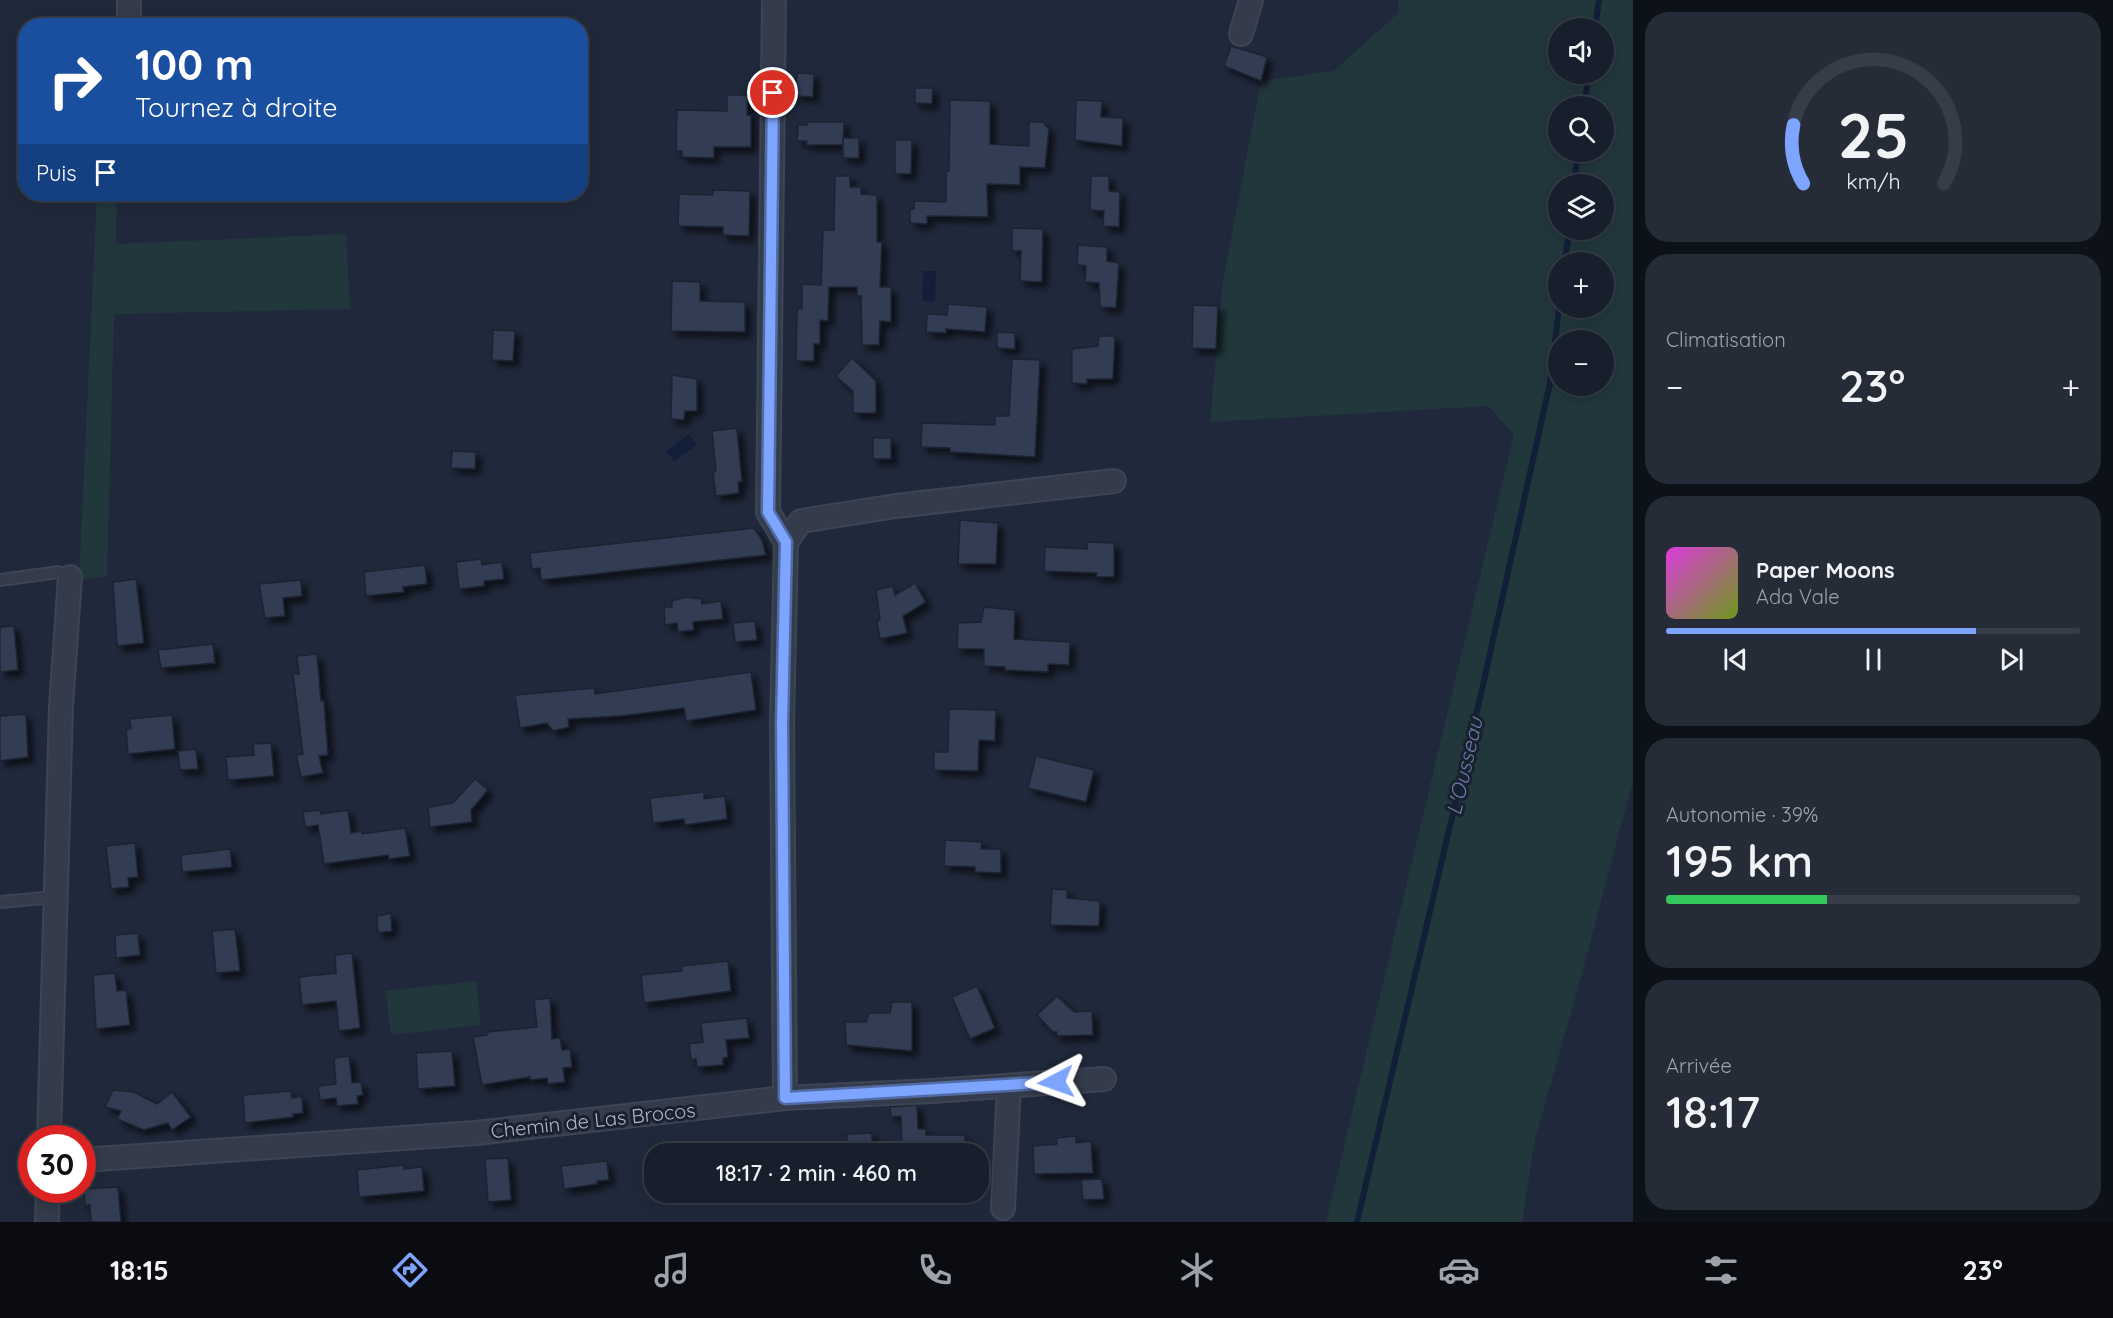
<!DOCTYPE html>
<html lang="fr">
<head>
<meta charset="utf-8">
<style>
	:root { --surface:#181f2c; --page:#252c38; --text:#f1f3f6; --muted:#9fa2a9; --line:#363d48; --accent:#7da4fe }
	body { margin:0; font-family:Quicksand,sans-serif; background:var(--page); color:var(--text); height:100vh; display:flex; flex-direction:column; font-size:22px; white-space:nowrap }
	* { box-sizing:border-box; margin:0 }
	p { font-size:20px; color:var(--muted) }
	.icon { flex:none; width:33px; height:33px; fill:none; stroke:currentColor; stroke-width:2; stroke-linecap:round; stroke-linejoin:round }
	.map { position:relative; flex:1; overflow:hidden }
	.side { display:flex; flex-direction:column; gap:12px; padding:12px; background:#0d1118; width:480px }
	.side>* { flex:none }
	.banner { position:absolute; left:18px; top:18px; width:570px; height:183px; border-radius:24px; box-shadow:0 3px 15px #0003,0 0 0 2px var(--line); background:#1a4fa0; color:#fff; overflow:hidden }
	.buttons { position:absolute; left:1548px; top:18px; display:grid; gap:12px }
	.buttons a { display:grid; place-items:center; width:66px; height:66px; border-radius:50%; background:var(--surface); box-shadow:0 3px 15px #0003,0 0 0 2px var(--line); font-size:30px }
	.speed { position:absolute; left:18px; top:1125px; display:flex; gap:12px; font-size:30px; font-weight:700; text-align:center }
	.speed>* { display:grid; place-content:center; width:78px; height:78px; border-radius:50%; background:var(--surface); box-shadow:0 3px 15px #0003,0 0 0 2px var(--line); line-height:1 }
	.speed .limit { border:9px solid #d22; background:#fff; color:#111 }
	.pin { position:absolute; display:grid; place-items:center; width:51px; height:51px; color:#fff; margin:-26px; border:3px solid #fff; border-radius:50%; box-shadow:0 2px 6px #0007 }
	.me { position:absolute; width:66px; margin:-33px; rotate:266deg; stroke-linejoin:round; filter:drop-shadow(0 0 4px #0008) }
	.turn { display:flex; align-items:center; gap:21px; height:126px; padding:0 18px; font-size:27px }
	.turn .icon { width:78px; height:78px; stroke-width:2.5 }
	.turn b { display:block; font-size:42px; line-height:51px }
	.then { display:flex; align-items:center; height:57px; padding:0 18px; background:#0003; gap:12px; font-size:22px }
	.big { font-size:45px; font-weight:600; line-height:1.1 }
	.side .tile { flex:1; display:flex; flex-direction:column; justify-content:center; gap:9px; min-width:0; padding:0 21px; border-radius:24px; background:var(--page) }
	.side .dial { align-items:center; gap:0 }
	.dial svg { height:156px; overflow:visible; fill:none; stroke:var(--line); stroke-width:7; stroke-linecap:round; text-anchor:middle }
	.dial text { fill:var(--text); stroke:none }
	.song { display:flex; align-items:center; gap:18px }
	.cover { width:72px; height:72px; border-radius:9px; background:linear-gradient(135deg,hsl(300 70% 55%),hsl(80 70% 35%)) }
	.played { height:6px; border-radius:3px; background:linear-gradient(90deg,var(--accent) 75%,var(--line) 75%) }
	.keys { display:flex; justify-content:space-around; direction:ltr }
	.heat { display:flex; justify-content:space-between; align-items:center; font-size:33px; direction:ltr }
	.charge { height:9px; border-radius:4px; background:linear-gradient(90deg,#34c759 39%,var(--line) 0) }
	.trip { position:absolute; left:644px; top:1143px; width:345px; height:60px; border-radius:24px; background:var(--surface); box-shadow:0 3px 15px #0003,0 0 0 2px var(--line); font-weight:600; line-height:60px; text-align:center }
	.tabs { display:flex; height:96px; justify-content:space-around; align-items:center; background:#0a0c12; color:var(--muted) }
	.tabs .icon { width:42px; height:42px }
	.tabs .selected { color:var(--accent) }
	.tabs b { font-size:27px; color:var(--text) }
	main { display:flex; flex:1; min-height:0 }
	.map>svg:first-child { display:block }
</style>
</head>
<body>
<main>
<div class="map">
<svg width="1633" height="1222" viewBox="0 0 1633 1222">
	<defs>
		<filter id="shadow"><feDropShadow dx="5.5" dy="5.5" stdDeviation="3" flood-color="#0009"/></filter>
	</defs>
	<rect width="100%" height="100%" fill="#20293b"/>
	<!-- green -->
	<g fill="#22373c" fill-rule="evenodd">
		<path d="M1398 0H1633V780L1580 981 1535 1139 1522 1222H1326L1514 434 1488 406 1210 422 1223 281 1261 81 1334 71 1398 13ZM1558 28H1604V74H1558ZM1558 106H1604V152H1558ZM1558 184H1604V230H1558ZM1558 262H1604V308H1558ZM1558 340H1604V386H1558Z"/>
		<polygon points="97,194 117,194 116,244 346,234 350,309 114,314 107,576 79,580"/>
		<polygon points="476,981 481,1025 391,1035 386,991"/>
	</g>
	<!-- water -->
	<g fill="#131f38">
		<polygon points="923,271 936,271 935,302 922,301"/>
		<polygon points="689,434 697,445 674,461 666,451"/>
	</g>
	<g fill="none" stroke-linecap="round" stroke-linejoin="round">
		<!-- stream -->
		<g stroke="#131f38" stroke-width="6">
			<polyline points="1595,28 1599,0"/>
			<polyline points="1584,106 1589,74"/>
			<polyline points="1574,184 1578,152"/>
			<polyline points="1565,262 1569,230"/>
			<polyline points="1357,1222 1481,694 1550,383 1559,308"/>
		</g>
	</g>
	<!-- building -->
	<g fill="#323d52" stroke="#1b2331" stroke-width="1.5" filter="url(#shadow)">
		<polygon points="1231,46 1267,57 1261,81 1224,66"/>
		<polygon points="797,73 814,74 813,97 795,96"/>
		<polygon points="915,88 933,88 932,104 915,103"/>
		<polygon points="727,95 748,95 747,115 751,115 751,147 714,147 714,158 682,157 682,151 676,151 677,110 727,111"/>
		<polygon points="950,100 990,101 990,144 1029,146 1029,122 1043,122 1049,129 1045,168 1020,167 1020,185 987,184 988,217 927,216 927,224 910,223 910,209 914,209 914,201 946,202 946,171 949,171"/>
		<polygon points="1076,100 1102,101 1101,117 1123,118 1122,146 1075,140"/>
		<polygon points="807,122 844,122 843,145 806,145 807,141 797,141 798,125 807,125"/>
		<rect x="843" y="138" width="16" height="20"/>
		<polygon points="895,140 912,140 911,174 895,174"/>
		<polygon points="835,176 850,176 850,187 861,187 861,194 877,195 877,242 882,242 880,287 891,287 891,322 880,321 879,345 862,345 861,296 857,296 857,287 829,287 828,321 820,320 820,344 814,344 814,361 796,361 797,313 798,309 802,309 802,284 821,285 823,230 834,230"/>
		<polygon points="1091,176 1109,176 1109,191 1120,192 1119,227 1103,226 1104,211 1090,210"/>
		<polygon points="713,190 750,191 749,236 723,235 723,227 678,226 679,194 713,195"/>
		<polygon points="1012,228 1043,229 1042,282 1020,281 1021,251 1012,251"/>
		<polygon points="1078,245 1107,247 1107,261 1119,263 1116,308 1100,307 1099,283 1085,282 1086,266 1077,265"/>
		<polygon points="672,281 700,282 700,301 745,302 745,332 671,331"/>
		<polygon points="948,304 987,307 985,332 946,329 946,333 926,332 927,314 947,315"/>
		<polygon points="1193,305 1218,306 1216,349 1192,348"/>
		<polygon points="493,330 515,331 513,361 492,360"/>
		<polygon points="997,332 1015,333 1015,349 997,348"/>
		<polygon points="1099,336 1115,336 1113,379 1087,379 1087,384 1072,383 1072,349 1098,346"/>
		<polygon points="852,358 876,381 876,413 853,413 853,391 836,376"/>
		<polygon points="1012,359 1040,360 1035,457 950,452 950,448 921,447 922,423 995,425 995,416 1009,416"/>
		<polygon points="672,375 697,379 697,411 685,411 684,420 671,419"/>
		<polygon points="737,428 742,482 738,482 739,493 716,496 713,472 716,471 712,431"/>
		<rect x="873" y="438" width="18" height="21"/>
		<polygon points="452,451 476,452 475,469 451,468"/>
		<polygon points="960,520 998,523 996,564 958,564"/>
		<polygon points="754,528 762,540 766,555 541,580 540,568 532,569 530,553"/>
		<polygon points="1088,542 1114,543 1114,577 1096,577 1097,573 1044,571 1045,547 1087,549"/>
		<polygon points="481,559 482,565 502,562 504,579 484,581 484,586 459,589 456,562"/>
		<polygon points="425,565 427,584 403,587 404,592 366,596 364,572"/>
		<polygon points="136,579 144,643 117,646 113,582"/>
		<polygon points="301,580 302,596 283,598 285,616 265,618 259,584"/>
		<polygon points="915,583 926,602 903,616 907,633 880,639 877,621 880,620 876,590 893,586 895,595"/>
		<polygon points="686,597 701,599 702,604 721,601 723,619 693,622 694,630 678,632 677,623 665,625 664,607 672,607 672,601"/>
		<polygon points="984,607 1015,610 1014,639 1070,642 1069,665 1048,664 1048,672 1005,670 1005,667 984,666 984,649 957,649 958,623 981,622"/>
		<polygon points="755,621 757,640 735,642 733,623"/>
		<polygon points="14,626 18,670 0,672 0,627"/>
		<polygon points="213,644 215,663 161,668 158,650"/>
		<polygon points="317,654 321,701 324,700 328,755 319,756 323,773 301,777 296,755 303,754 293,674 299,674 297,656"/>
		<polygon points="751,672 756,710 686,721 684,708 621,716 568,719 569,727 553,731 547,723 520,728 515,695 595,688 595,694"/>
		<polygon points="949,709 996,710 995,741 979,740 978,771 934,770 934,752 948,752"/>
		<polygon points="26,714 28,757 0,761 0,716"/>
		<polygon points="172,715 175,749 128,754 126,730 131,729 130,719"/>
		<polygon points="271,743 274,776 228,780 226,757 254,755 253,744"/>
		<polygon points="196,749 198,769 180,770 178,751"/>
		<polygon points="1036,756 1094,770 1086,802 1028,788"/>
		<polygon points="475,779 488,790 471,810 472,822 430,827 428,807 453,803"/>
		<polygon points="704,792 704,799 725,796 727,819 685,825 684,819 653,823 650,798"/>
		<polygon points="320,810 321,814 348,810 351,833 361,831 362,834 405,828 410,856 389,859 388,855 324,864 318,825 305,827 303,812"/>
		<polygon points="945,840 982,842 981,849 1001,849 1001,873 975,872 975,867 944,866"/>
		<polygon points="135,843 138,877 128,878 129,887 111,889 106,846"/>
		<polygon points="230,849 232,867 182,872 181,855"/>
		<polygon points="1052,889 1067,890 1067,898 1100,901 1099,926 1050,925"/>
		<polygon points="391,913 392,931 378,933 377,916"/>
		<polygon points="235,929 240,971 216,973 212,931"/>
		<polygon points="138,933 140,955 116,958 115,935"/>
		<polygon points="352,953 360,1028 339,1031 336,1001 302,1005 299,977 336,973 335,955"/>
		<polygon points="728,961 731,991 644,1003 641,975 682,971 682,966"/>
		<polygon points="115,973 117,991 126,990 130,1025 96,1029 93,975"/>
		<polygon points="977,986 995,1028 970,1039 952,997"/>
		<polygon points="1057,996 1074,1012 1092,1011 1093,1035 1057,1036 1057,1032 1053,1032 1037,1015"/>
		<polygon points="550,998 552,1039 560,1038 562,1050 570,1049 572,1067 563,1068 565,1082 548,1084 547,1078 530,1080 530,1077 482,1085 473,1037 487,1035 487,1032 537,1027 534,1000"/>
		<polygon points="892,1002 912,1002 912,1051 846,1045 845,1022 866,1022 869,1013 890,1013"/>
		<polygon points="747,1018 749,1038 726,1040 728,1057 723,1058 723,1065 697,1067 696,1059 691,1060 689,1044 703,1042 701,1023"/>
		<polygon points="452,1051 455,1086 418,1089 416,1053"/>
		<polygon points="349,1056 352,1083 361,1082 363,1095 357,1096 358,1104 337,1106 336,1098 320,1100 318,1086 336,1084 334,1058"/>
		<polygon points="113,1090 134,1092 157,1104 172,1092 191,1117 172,1130 168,1123 144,1130 117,1119 121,1111 105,1107"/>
		<polygon points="291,1091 292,1098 302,1096 303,1113 293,1114 293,1117 245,1123 243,1095"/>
		<polygon points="917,1105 918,1129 926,1129 926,1135 965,1135 965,1154 902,1154 901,1116 891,1117 890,1107"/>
		<polygon points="872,1133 872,1154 846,1154 847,1134"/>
		<polygon points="1076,1136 1076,1143 1091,1141 1093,1173 1034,1174 1033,1146 1057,1144 1056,1138"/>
		<polygon points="508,1158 511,1200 488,1202 485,1159"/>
		<polygon points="607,1161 609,1180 597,1181 597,1184 564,1189 561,1166"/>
		<polygon points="404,1165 404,1169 422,1167 424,1191 359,1197 357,1170"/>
		<polygon points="1102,1179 1104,1199 1083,1200 1081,1180"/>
		<polygon points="118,1187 121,1222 91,1222 90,1205 85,1206 84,1189"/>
	</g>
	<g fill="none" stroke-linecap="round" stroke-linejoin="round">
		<defs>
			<g id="lane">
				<polyline points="0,580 59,572 70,577"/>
				<polyline points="0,902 56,897"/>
			</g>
			<g id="street">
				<polyline points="774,0 768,512 786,542 782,724 785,1098"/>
				<polyline points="129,26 129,0"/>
				<polyline points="1241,34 1251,0"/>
				<polyline points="786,542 801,521 896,506 1114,481"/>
				<polyline points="49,1138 61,706 70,577"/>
				<polyline points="82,1160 476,1133 785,1098 932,1091 1104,1079"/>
				<polyline points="1003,1208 1009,1086"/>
				<polyline points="47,1222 48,1190"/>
			</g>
		</defs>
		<!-- lane casing -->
		<use href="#lane" stroke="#3d4554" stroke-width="14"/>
		<!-- street casing -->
		<use href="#street" stroke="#3d4554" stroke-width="26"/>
		<!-- lane -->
		<use href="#lane" stroke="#343b4b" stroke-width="10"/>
		<!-- street -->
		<use href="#street" stroke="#343b4b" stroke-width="22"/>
	</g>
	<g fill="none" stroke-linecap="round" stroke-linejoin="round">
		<defs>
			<polyline id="route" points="773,93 768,512 786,542 782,724 785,1098 1056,1082"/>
		</defs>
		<!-- route casing -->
		<use href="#route" stroke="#516ba5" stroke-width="15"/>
		<!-- route -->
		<use href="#route" stroke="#7da4fe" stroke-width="10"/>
	</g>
	<g text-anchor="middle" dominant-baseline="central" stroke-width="6" stroke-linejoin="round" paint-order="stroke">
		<!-- street labels -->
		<g font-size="20" fill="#afb6c7" stroke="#19212f">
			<text transform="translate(593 1120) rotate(-6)">Chemin de Las Brocos</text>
		</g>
		<!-- water labels -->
		<g font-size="21" font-style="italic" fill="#657da9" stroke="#19212f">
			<text transform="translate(1464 766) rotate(-77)">L'Ousseau</text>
		</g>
	</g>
</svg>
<div class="buttons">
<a><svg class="icon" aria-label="sound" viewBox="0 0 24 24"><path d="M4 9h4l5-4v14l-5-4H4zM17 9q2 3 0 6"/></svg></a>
<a><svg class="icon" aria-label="search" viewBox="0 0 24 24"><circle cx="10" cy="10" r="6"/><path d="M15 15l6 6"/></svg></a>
<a><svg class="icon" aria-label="layers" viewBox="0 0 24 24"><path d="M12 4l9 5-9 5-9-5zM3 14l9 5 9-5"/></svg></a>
<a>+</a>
<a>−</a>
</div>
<div class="speed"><div class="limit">30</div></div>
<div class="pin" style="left:773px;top:93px;background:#d93025"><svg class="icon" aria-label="arrive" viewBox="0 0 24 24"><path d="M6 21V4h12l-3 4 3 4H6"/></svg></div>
<svg class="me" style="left:1056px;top:1082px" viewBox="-20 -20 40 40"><path d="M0-17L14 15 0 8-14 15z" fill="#7da4fe" stroke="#fff" stroke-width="4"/></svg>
<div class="trip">18:17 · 2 min · 460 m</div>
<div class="banner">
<div class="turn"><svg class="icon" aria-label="right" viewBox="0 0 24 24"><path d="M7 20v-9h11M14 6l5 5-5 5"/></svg><div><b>100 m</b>Tournez à droite</div></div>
<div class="then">Puis<svg class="icon" aria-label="arrive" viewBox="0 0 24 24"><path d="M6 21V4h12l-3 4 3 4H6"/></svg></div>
</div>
</div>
<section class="side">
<div class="tile dial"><svg viewBox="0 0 100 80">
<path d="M14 69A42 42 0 1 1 86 69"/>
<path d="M14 69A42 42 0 0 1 9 39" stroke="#7da4fe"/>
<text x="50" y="56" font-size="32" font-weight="700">25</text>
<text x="50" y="72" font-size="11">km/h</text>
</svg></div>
<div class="tile"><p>Climatisation</p>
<div class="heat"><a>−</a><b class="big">23°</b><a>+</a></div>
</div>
<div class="tile">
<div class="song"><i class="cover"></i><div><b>Paper Moons</b><p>Ada Vale</p></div></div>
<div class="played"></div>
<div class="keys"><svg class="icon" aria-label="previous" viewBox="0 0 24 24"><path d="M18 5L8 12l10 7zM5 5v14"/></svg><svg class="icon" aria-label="pause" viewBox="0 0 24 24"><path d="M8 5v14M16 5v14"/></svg><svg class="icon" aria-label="next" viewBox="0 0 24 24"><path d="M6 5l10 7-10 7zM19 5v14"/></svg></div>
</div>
<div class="tile"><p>Autonomie · 39%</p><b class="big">195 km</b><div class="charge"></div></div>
<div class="tile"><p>Arrivée</p><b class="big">18:17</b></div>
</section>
</main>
<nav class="tabs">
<b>18:15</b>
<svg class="icon selected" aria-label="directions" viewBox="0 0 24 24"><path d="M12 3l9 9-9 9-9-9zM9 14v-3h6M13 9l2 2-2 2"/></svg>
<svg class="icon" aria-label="music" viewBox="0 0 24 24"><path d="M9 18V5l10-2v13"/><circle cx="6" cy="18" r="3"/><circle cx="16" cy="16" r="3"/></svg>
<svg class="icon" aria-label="phone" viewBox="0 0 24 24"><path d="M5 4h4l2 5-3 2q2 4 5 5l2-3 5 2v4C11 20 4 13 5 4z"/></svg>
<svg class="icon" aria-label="climate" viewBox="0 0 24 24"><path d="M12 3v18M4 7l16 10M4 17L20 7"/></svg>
<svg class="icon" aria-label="car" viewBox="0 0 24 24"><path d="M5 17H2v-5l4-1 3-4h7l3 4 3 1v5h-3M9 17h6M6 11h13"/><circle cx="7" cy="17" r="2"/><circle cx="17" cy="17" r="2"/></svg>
<svg class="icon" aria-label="filters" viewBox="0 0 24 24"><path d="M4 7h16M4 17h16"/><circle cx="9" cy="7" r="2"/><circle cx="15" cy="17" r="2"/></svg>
<b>23°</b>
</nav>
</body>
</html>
